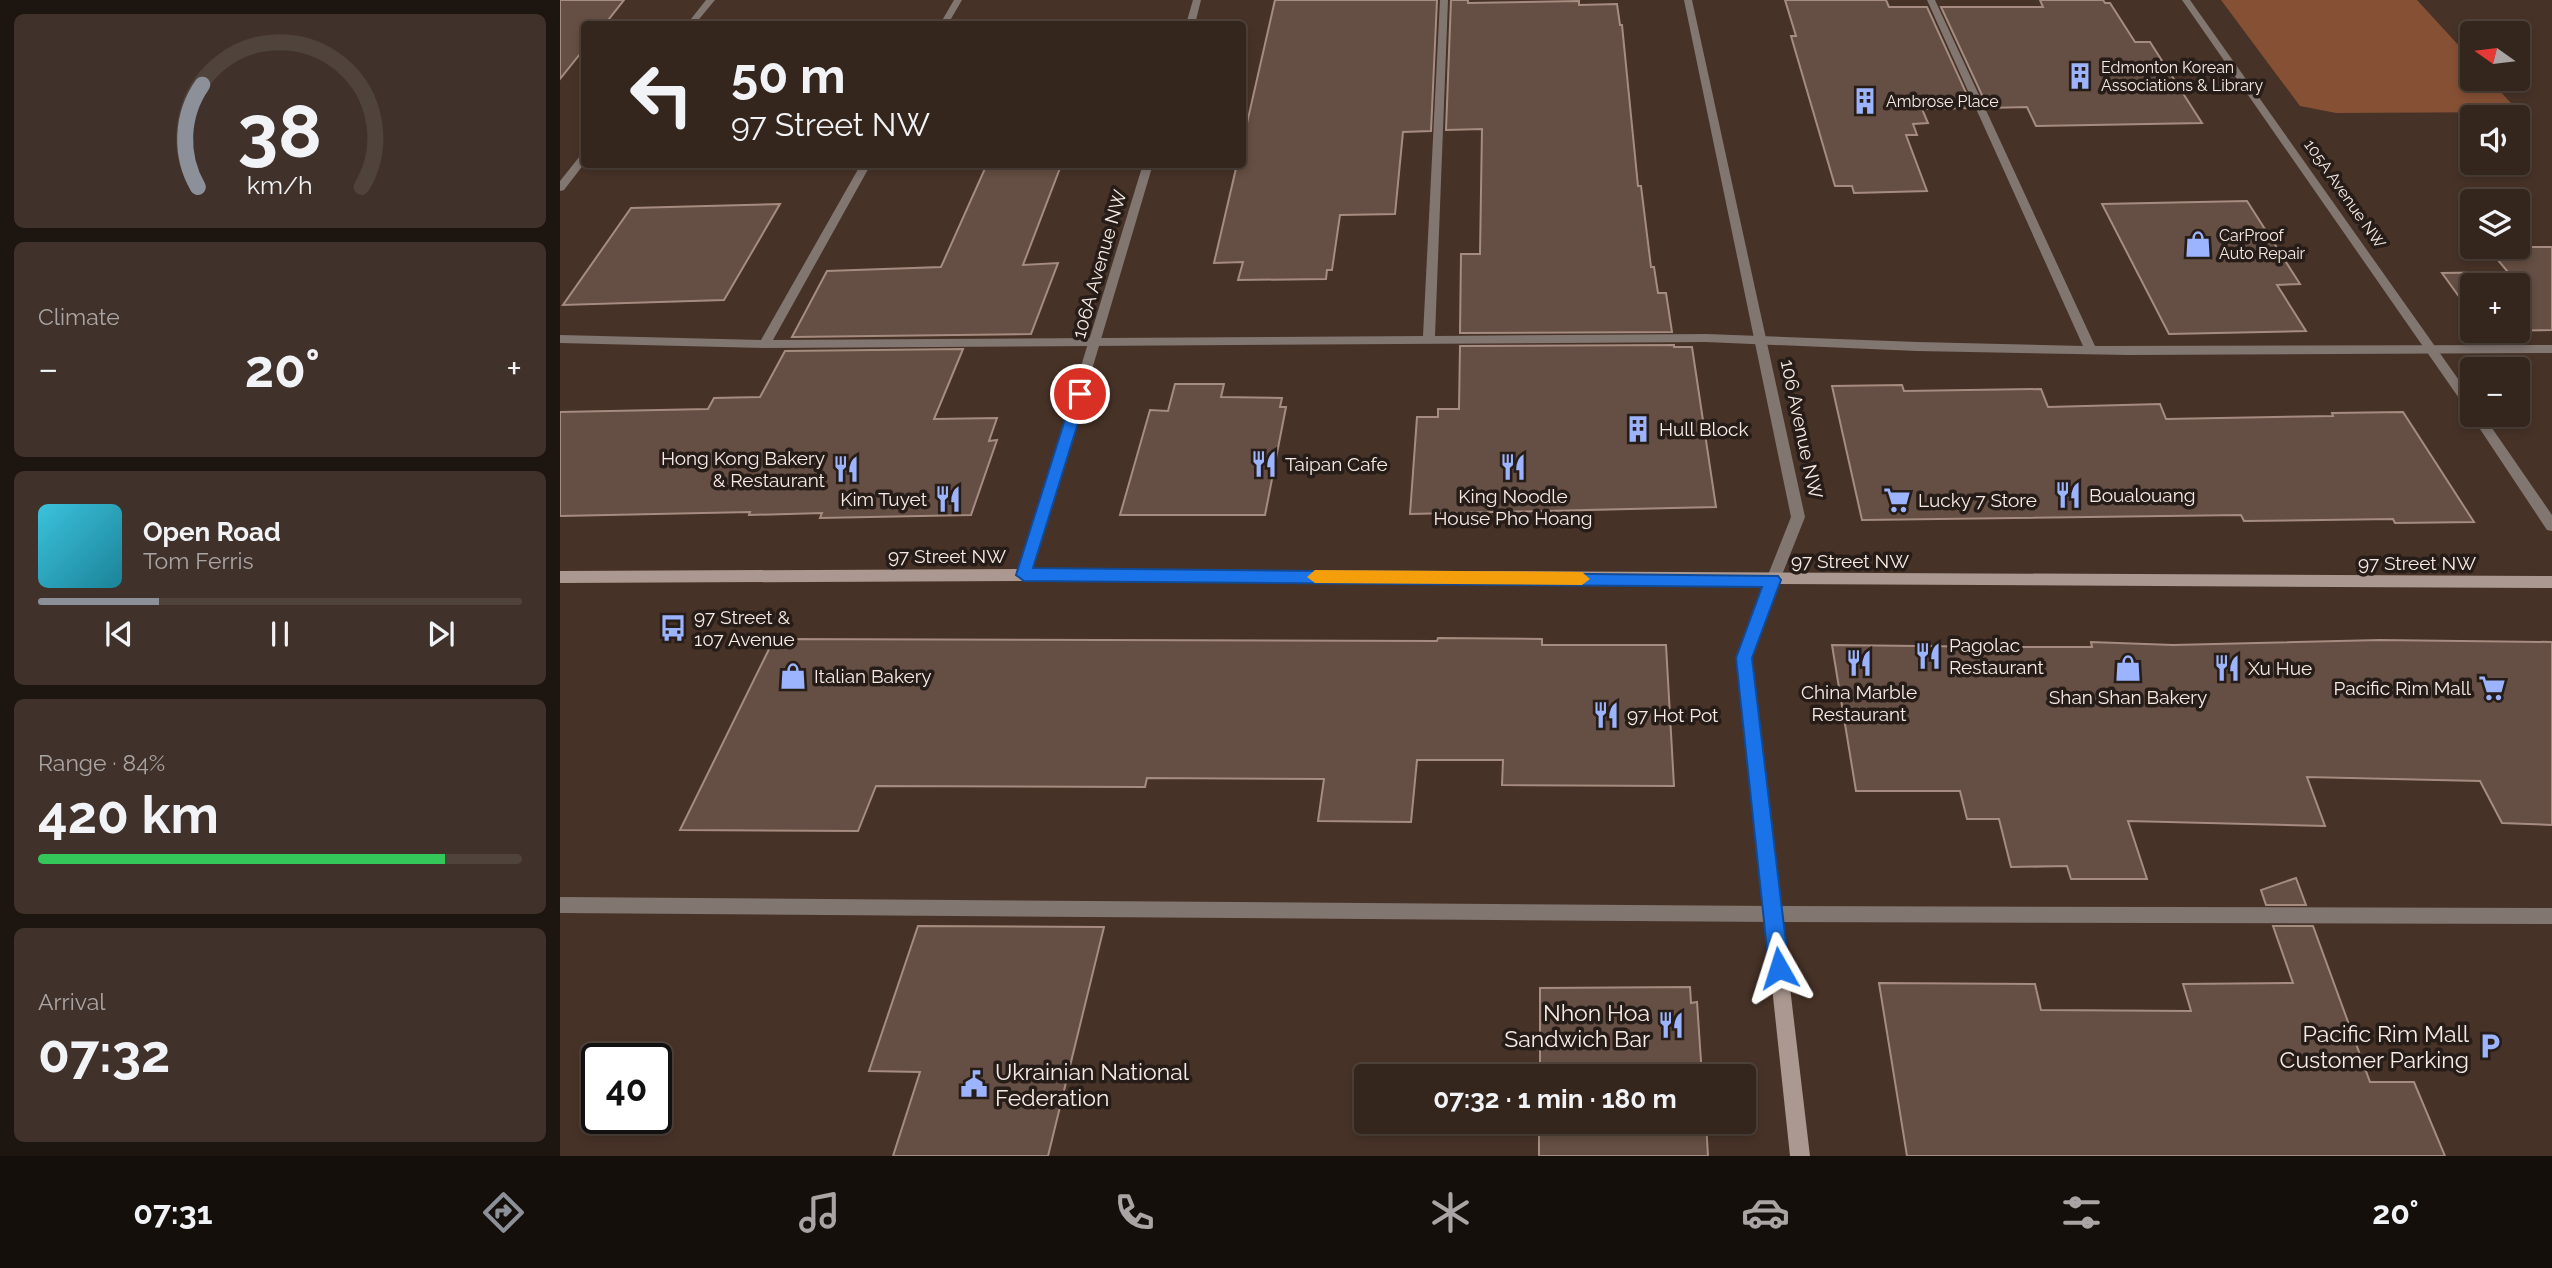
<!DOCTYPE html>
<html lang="en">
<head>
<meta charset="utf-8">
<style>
	:root { --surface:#35261d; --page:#40322a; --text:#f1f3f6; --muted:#aaa5a4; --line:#4f433b; --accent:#8c9099 }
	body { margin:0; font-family:Raleway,sans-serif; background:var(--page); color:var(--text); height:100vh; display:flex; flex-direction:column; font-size:26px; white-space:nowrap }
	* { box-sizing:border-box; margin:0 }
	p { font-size:23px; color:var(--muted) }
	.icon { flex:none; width:38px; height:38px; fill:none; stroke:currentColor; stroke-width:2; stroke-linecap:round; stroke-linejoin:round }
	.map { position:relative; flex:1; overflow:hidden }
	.panel { display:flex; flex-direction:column; gap:14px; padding:14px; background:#1d1510; width:560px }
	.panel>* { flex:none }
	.banner { position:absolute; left:21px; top:21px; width:665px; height:147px; border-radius:7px; box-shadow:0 4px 10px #0003,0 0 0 2px var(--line); background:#35261d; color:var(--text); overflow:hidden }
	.needle { width:46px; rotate:284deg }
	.controls { position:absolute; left:1900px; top:21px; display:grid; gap:14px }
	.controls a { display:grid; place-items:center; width:70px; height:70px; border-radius:7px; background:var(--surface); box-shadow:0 4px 10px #0003,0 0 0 2px var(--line); font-size:35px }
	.speed { position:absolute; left:21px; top:1043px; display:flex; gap:14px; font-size:35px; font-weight:700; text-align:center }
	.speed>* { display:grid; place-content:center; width:91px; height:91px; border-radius:50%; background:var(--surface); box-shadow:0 4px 10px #0003,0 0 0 2px var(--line); line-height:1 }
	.speed .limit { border:4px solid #111; border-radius:10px; background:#fff; color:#111 }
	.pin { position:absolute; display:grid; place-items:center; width:60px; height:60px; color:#fff; margin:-30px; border:4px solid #fff; border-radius:50%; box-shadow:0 2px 7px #0007 }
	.me { position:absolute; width:77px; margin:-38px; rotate:354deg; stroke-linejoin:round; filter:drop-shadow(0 0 5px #0008) }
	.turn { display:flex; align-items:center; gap:24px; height:147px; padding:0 35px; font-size:32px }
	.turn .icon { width:91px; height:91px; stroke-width:2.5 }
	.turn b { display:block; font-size:49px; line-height:60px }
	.big { font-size:52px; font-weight:700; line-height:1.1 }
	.panel .widget { flex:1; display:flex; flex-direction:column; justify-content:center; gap:10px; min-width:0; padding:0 24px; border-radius:10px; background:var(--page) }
	.panel .dial { align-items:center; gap:0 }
	.dial svg { height:182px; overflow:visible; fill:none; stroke:var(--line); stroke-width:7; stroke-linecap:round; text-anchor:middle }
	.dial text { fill:var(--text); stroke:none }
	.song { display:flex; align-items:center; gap:21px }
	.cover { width:84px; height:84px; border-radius:10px; background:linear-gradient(135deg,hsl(190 70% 55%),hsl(190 70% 35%)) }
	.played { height:7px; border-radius:4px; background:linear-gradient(90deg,var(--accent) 25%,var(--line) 25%) }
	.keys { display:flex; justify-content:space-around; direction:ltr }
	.heat { display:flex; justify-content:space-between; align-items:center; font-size:38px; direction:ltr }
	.charge { height:10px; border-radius:5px; background:linear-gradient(90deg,#34c759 84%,var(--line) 0) }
	.trip { position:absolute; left:794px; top:1064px; width:402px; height:70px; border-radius:7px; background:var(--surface); box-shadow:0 4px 10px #0003,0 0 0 2px var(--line); font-weight:700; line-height:70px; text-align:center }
	.dock { display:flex; height:112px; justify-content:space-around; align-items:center; background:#150f0c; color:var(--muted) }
	.dock .icon { width:49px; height:49px }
	.dock .on { color:var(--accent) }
	.dock b { font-size:32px; color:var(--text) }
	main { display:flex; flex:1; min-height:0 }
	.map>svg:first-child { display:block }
</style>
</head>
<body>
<main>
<section class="panel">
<div class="widget dial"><svg viewBox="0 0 100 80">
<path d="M14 69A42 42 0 1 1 86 69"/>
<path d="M14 69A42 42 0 0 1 16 24" stroke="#8c9099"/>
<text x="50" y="56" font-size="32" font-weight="700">38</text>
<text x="50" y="72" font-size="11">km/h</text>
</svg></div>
<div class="widget"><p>Climate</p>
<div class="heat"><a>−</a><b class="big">20°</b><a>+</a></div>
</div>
<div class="widget">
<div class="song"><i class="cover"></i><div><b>Open Road</b><p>Tom Ferris</p></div></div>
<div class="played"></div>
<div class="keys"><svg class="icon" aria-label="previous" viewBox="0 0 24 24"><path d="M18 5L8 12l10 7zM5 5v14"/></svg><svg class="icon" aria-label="pause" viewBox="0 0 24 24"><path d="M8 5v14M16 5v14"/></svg><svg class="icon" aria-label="next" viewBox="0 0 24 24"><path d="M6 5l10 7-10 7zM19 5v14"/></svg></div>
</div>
<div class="widget"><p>Range · 84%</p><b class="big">420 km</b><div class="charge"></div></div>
<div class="widget"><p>Arrival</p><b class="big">07:32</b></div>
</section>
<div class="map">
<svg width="1992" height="1156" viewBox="0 0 1992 1156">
	<rect width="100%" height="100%" fill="#473227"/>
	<!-- green -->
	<polygon fill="#865034" points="1661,0 1857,0 1913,61 1913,79 1929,79 1959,112 1776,113 1740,106"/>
	<!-- building -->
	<g fill="#654e43" stroke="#a68c80" stroke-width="2">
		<polygon points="0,0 64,0 45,24 24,24 24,49 0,79"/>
		<polygon points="715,0 877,0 871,131 843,132 835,214 780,215 772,270 767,270 766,279 678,280 683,262 654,263 677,164 682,164 682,145"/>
		<polygon points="891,0 908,0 908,3 1019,1 1019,5 1057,4 1060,25 1062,25 1078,186 1081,186 1091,267 1094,267 1098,293 1106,293 1112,332 900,333 901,254 920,254 922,129 886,130"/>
		<polygon points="1225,0 1326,0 1329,7 1367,7 1413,108 1362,109 1368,123 1353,124 1357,135 1346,135 1367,191 1294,193 1292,186 1275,186 1231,36 1236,36"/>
		<polygon points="1480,0 1543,0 1545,3 1550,3 1575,42 1590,42 1642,123 1476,126 1467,107 1428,108 1381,7 1483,7"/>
		<polygon points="427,164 497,164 495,168 500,168 463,265 498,263 471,334 232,337 267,271 381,267"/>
		<polygon points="1687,201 1740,284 1717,285 1746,331 1609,334 1542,204"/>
		<polygon points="220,204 164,300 3,305 71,208"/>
		<polygon points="1927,247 1992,247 1992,330 1925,331 1958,331 1958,285 1913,285 1913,316 1882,273 1948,272"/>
		<polygon points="1114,345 1114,347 1132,347 1156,507 850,514 857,417 878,417 878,409 899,409 900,346"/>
		<polygon points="403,349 374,419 437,418 429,441 437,440 411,515 260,518 262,513 189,515 190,512 0,516 0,412 148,409 154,398 200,397 225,351"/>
		<polygon points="615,384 664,384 661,397 722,398 720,407 726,407 705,515 560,515 590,410 608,411"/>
		<polygon points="1342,385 1344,391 1481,389 1488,407 1600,404 1606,419 1773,416 1772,413 1843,412 1914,522 1835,523 1833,519 1684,521 1681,515 1302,520 1272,386"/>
		<polygon points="878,638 982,639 982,645 1106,645 1114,786 942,785 943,760 857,760 851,822 758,821 764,779 587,778 585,787 316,786 298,831 120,830 214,639 877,641"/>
		<polygon points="1820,640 1992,642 1992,825 1942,823 1920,781 1747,777 1765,826 1568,821 1587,879 1511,879 1507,866 1451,867 1439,819 1407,819 1400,791 1296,791 1272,645 1446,647 1532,647 1531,642 1613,645"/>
		<polygon points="1736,878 1746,905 1706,905 1701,890"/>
		<polygon points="358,926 544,927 488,1156 333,1156 360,1072 309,1071"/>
		<polygon points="1713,926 1753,926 1810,1082 1854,1082 1885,1156 1347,1156 1319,983 1475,984 1481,1010 1631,1011 1623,984 1733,983"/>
		<polygon points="1130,987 1131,1003 1137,1002 1142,1076 980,1076 980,988"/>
		<polygon points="979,1122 1146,1122 1148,1156 979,1156"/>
	</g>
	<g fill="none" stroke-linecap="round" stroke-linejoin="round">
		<!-- lane -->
		<g fill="#827671" fill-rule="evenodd">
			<polygon points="394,0 402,0 388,24 380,24"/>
			<polygon points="880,0 888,0 875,336 1146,334 1357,342 1523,346 1367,0 1375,0 1535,346 1992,345 1992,353 1569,355 1357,351 1146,342 205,348 0,343 0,335 201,340 301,164 311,164 213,340 863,336"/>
			<polygon points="0,897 1214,906 1992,908 1992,924 1214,922 0,913"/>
		</g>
		<!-- street -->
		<g fill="#827671" fill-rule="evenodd">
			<polygon points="146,0 155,0 135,24 127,24"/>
			<polygon points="633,0 641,0 635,24 626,24"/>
			<polygon points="1124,0 1132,0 1245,517 1220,580 1218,584 1208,584 1206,580 1231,517"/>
			<polygon points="1622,0 1630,0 1913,400 1913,415 1923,415 1992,515 1992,531 1987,530 1910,414"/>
			<polygon points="24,155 24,164 4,190 0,191 0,181 20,156"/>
			<polygon points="583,164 593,164 471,575 469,579 459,579 457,575"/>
		</g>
		<!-- secondary -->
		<polygon fill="#ab9991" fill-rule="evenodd" points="464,569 1992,576 1992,588 1218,584 1191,658 1250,1156 1230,1156 1177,658 1204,584 464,581 0,583 0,571"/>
	</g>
	<!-- route -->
	<polygon fill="#1a73e8" stroke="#114b97" stroke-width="2" points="520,389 527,394 473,568 1218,576 1221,580 1192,658 1229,968 1226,975 1219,978 1212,975 1209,968 1176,658 1202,587 464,581 456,575 513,394"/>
	<!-- slow -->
	<polygon fill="#f59e0b" points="755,570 1022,572 1030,579 1022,585 755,583 747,577"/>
	<!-- icons -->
	<defs>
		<symbol id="building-bare" viewBox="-9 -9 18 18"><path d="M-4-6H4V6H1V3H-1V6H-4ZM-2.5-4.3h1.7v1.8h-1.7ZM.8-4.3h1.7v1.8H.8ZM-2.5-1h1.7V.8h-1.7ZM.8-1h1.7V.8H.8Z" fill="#9cb4fd" stroke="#261c18" stroke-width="2.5" paint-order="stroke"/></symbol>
		<symbol id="shop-bare" viewBox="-9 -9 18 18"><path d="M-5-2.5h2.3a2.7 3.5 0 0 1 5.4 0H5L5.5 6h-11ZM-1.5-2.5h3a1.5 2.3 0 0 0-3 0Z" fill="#9cb4fd" stroke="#261c18" stroke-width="2.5" paint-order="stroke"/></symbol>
		<symbol id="restaurant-bare" viewBox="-9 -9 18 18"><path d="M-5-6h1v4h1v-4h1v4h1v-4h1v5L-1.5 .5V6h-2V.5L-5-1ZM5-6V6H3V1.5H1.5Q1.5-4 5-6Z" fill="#9cb4fd" stroke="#261c18" stroke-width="2.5" paint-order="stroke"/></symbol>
		<symbol id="supermarket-bare" viewBox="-9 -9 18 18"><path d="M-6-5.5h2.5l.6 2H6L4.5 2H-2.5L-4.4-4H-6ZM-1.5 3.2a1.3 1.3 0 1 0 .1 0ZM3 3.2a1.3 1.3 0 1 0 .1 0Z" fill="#9cb4fd" stroke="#261c18" stroke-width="2.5" paint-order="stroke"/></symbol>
		<symbol id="bus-bare" viewBox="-9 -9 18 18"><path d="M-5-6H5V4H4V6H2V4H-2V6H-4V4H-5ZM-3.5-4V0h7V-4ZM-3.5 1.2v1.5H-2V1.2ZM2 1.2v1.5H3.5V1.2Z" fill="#9cb4fd" stroke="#261c18" stroke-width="2.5" paint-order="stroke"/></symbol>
		<symbol id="parking-bare" viewBox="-9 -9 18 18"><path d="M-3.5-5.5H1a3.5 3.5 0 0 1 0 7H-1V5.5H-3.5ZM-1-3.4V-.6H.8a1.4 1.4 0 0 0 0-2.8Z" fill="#9cb4fd" stroke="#261c18" stroke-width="2.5" paint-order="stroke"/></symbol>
		<symbol id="civic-bare" viewBox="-9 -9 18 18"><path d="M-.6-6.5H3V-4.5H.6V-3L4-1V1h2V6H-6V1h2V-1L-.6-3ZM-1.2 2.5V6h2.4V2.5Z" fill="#9cb4fd" stroke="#261c18" stroke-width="2.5" paint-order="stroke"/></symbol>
	</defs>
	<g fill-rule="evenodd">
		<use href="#building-bare" x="1501" y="57" width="38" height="38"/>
		<use href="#building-bare" x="1286" y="82" width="38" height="38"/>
		<use href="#shop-bare" x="1619" y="225" width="38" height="38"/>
		<use href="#building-bare" x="1059" y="410" width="38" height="38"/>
		<use href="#restaurant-bare" x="685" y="445" width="38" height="38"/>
		<use href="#restaurant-bare" x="934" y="448" width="38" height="38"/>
		<use href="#restaurant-bare" x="267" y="450" width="38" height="38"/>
		<use href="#restaurant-bare" x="1489" y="476" width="38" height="38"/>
		<use href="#restaurant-bare" x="369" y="480" width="38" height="38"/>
		<use href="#supermarket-bare" x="1318" y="481" width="38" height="38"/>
		<use href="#bus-bare" x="94" y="609" width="38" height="38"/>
		<use href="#restaurant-bare" x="1349" y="637" width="38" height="38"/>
		<use href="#restaurant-bare" x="1280" y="644" width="38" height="38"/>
		<use href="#shop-bare" x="1549" y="649" width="38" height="38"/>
		<use href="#restaurant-bare" x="1648" y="649" width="38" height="38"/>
		<use href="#shop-bare" x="214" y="657" width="38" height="38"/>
		<use href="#supermarket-bare" x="1913" y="669" width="38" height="38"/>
		<use href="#restaurant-bare" x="1027" y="696" width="38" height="38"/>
		<use href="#restaurant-bare" x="1092" y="1006" width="38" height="38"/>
		<use href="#parking-bare" x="1911" y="1027" width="38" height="38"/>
		<use href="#civic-bare" x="395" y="1065" width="38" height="38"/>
	</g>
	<g text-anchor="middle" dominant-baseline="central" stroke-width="7" stroke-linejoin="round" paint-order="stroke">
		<!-- far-poi labels -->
		<g font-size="16" fill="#f8eae3" stroke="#261c18" text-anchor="start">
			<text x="1541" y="67">Edmonton Korean<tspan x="1541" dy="18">Associations &amp; Library</tspan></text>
			<text x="1326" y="101">Ambrose Place</text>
			<text x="1659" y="235">CarProof<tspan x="1659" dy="18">Auto Repair</tspan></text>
		</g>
		<!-- far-street labels -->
		<g font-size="16" fill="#f8eae3" stroke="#261c18">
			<text transform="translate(1785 194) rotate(55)">105A Avenue NW</text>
		</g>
		<!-- street labels -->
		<g font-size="19" fill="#f8eae3" stroke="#261c18">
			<text transform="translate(539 264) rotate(-74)">106A Avenue NW</text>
			<text transform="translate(1242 429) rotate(78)">106 Avenue NW</text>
			<text x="387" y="556">97 Street NW</text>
			<text x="1290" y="561">97 Street NW</text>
			<text x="1857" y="563">97 Street NW</text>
		</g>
		<!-- poi labels -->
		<g font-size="19" fill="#f8eae3" stroke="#261c18" text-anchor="start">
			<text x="1099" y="429">Hull Block</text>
			<text x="265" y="458" text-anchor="end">Hong Kong Bakery<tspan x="265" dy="22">&amp; Restaurant</tspan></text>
			<text x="725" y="464">Taipan Cafe</text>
			<text x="1529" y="495">Boualouang</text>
			<text x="953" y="496" text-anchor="middle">King Noodle<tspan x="953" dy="22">House Pho Hoang</tspan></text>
			<text x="367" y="499" text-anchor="end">Kim Tuyet</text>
			<text x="1358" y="500">Lucky 7 Store</text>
			<text x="134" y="617">97 Street &amp;<tspan x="134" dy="22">107 Avenue</tspan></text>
			<text x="1389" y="645">Pagolac<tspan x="1389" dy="22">Restaurant</tspan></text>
			<text x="1688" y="668">Xu Hue</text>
			<text x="254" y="676">Italian Bakery</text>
			<text x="1911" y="688" text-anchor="end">Pacific Rim Mall</text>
			<text x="1299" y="692" text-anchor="middle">China Marble<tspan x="1299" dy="22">Restaurant</tspan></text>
			<text x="1568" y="697" text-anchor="middle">Shan Shan Bakery</text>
			<text x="1067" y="715">97 Hot Pot</text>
		</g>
		<!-- near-poi labels -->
		<g font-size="23" fill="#f8eae3" stroke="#261c18" text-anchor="end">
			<text x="1090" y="1012">Nhon Hoa<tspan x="1090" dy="26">Sandwich Bar</tspan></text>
			<text x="1909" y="1033">Pacific Rim Mall<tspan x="1909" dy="26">Customer Parking</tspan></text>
			<text x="435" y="1071" text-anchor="start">Ukrainian National<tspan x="435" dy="26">Federation</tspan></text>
		</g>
	</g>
</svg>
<div class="controls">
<a><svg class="needle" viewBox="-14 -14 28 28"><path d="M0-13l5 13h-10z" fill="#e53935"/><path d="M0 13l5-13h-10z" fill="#aaa5a4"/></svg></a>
<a><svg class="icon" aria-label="sound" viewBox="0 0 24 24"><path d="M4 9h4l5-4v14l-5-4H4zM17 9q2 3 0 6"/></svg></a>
<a><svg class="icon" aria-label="layers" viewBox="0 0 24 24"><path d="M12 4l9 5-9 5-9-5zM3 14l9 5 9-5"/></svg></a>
<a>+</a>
<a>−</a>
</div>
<div class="speed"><div class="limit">40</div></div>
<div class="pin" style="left:520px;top:394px;background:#d93025"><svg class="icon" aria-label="arrive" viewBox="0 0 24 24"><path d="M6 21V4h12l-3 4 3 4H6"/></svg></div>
<svg class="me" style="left:1219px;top:968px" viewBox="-20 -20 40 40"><path d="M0-17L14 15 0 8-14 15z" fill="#1a73e8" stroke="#fff" stroke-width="4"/></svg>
<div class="trip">07:32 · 1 min · 180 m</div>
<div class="banner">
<div class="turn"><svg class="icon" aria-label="left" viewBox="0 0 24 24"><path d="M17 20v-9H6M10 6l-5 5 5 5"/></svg><div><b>50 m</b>97 Street NW</div></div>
</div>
</div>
</main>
<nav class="dock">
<b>07:31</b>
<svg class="icon on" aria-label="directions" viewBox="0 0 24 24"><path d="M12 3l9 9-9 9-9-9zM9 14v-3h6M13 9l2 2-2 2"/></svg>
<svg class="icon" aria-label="music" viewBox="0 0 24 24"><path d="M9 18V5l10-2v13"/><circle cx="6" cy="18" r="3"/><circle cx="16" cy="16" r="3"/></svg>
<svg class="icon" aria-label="phone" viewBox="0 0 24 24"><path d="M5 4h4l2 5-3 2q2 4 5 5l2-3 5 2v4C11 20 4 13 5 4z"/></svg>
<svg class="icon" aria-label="climate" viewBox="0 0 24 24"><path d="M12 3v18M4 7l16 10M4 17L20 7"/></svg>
<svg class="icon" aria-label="car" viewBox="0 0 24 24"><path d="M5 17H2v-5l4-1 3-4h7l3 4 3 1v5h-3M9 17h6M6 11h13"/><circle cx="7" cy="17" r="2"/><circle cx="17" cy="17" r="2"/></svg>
<svg class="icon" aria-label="filters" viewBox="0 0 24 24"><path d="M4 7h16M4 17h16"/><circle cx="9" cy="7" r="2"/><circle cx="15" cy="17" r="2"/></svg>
<b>20°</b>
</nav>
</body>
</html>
